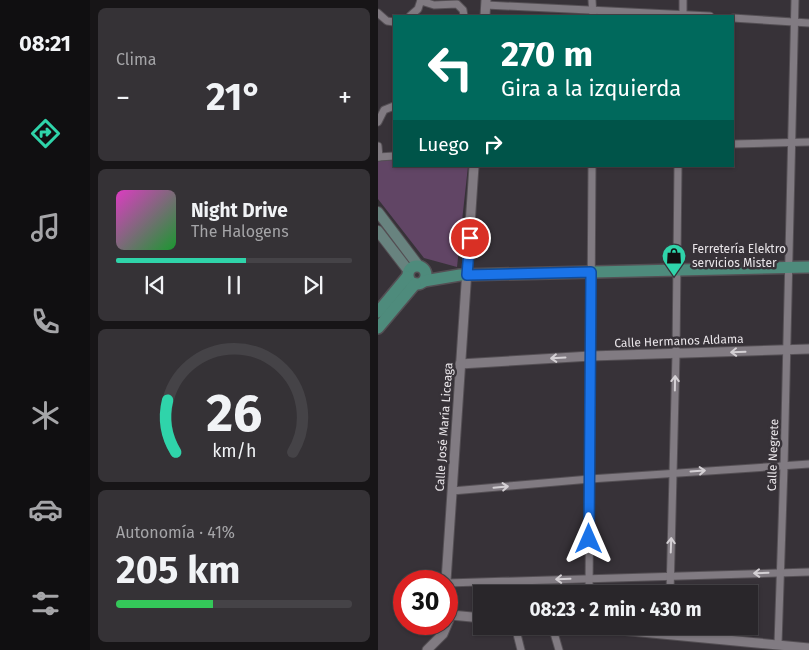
<!DOCTYPE html>
<html lang="es">
<head>
<meta charset="utf-8">
<style>
	:root { --surface:#29262a; --page:#353236; --text:#f1f3f6; --muted:#a5a5a8; --line:#454347; --accent:#2fd4aa }
	body { margin:0; font-family:"Fira Sans",sans-serif; background:var(--page); color:var(--text); height:100vh; display:flex; flex-direction:column; font-size:19px; white-space:nowrap }
	* { box-sizing:border-box; margin:0 }
	p { font-size:16px; color:var(--muted) }
	.icon { flex:none; width:28px; height:28px; fill:none; stroke:currentColor; stroke-width:2; stroke-linecap:round; stroke-linejoin:round }
	.map { position:relative; flex:1; overflow:hidden }
	.sheet { display:flex; flex-direction:column; gap:8px; padding:8px; background:#171517; width:288px }
	.sheet>* { flex:none }
	.banner { position:absolute; left:15px; top:15px; width:341px; height:152px; border-radius:0px; box-shadow:0 1px 4px #0004,0 0 0 1px var(--line); background:#00695c; color:#fff; overflow:hidden }
	.speed { position:absolute; left:15px; top:570px; display:flex; gap:10px; font-size:25px; font-weight:700; text-align:center }
	.speed>* { display:grid; place-content:center; width:65px; height:65px; border-radius:50%; background:var(--surface); box-shadow:0 1px 4px #0004,0 0 0 1px var(--line); line-height:1 }
	.speed .limit { border:8px solid #d22; background:#fff; color:#111 }
	.pin { position:absolute; display:grid; place-items:center; width:42px; height:42px; color:#fff; margin:-21px; border:2px solid #fff; border-radius:50%; box-shadow:0 1px 5px #0007 }
	.me { position:absolute; width:55px; margin:-28px; rotate:0deg; stroke-linejoin:round; filter:drop-shadow(0 0 4px #0008) }
	.turn { display:flex; align-items:center; gap:18px; height:105px; padding:0 25px; font-size:22px }
	.turn .icon { width:65px; height:65px; stroke-width:2.5 }
	.turn b { display:block; font-size:35px; line-height:42px }
	.then { display:flex; align-items:center; height:48px; padding:0 25px; background:#0003; gap:10px; font-size:19px }
	.big { font-size:38px; font-weight:700; line-height:1.1 }
	.sheet .card { flex:1; display:flex; flex-direction:column; justify-content:center; gap:8px; min-width:0; padding:0 18px; border-radius:8px; background:var(--page) }
	.sheet .dial { align-items:center; gap:0 }
	.dial svg { height:130px; overflow:visible; fill:none; stroke:var(--line); stroke-width:7; stroke-linecap:round; text-anchor:middle }
	.dial text { fill:var(--text); stroke:none }
	.song { display:flex; align-items:center; gap:15px }
	.cover { width:60px; height:60px; border-radius:8px; background:linear-gradient(135deg,hsl(310 70% 55%),hsl(130 70% 35%)) }
	.played { height:5px; border-radius:2px; background:linear-gradient(90deg,var(--accent) 55%,var(--line) 55%) }
	.keys { display:flex; justify-content:space-around; direction:ltr }
	.heat { display:flex; justify-content:space-between; align-items:center; font-size:28px; direction:ltr }
	.charge { height:8px; border-radius:4px; background:linear-gradient(90deg,#34c759 41%,var(--line) 0) }
	.trip { position:absolute; left:95px; top:585px; width:285px; height:50px; border-radius:0px; background:var(--surface); box-shadow:0 1px 4px #0004,0 0 0 1px var(--line); font-weight:700; line-height:50px; text-align:center }
	main { display:flex; flex:1; min-height:0 }
	.tabs { display:flex; flex-direction:column; width:90px; justify-content:space-around; align-items:center; background:#100f11; color:var(--muted) }
	.tabs .icon { width:35px; height:35px }
	.tabs .current { color:var(--accent) }
	.tabs b { font-size:22px; color:var(--text) }
	.map>svg:first-child { display:block }
</style>
</head>
<body>
<main>
<nav class="tabs">
<b>08:21</b>
<svg class="icon current" aria-label="directions" viewBox="0 0 24 24"><path d="M12 3l9 9-9 9-9-9zM9 14v-3h6M13 9l2 2-2 2"/></svg>
<svg class="icon" aria-label="music" viewBox="0 0 24 24"><path d="M9 18V5l10-2v13"/><circle cx="6" cy="18" r="3"/><circle cx="16" cy="16" r="3"/></svg>
<svg class="icon" aria-label="phone" viewBox="0 0 24 24"><path d="M5 4h4l2 5-3 2q2 4 5 5l2-3 5 2v4C11 20 4 13 5 4z"/></svg>
<svg class="icon" aria-label="climate" viewBox="0 0 24 24"><path d="M12 3v18M4 7l16 10M4 17L20 7"/></svg>
<svg class="icon" aria-label="car" viewBox="0 0 24 24"><path d="M5 17H2v-5l4-1 3-4h7l3 4 3 1v5h-3M9 17h6M6 11h13"/><circle cx="7" cy="17" r="2"/><circle cx="17" cy="17" r="2"/></svg>
<svg class="icon" aria-label="filters" viewBox="0 0 24 24"><path d="M4 7h16M4 17h16"/><circle cx="9" cy="7" r="2"/><circle cx="15" cy="17" r="2"/></svg>
</nav>
<section class="sheet">
<div class="card"><p>Clima</p>
<div class="heat"><a>−</a><b class="big">21°</b><a>+</a></div>
</div>
<div class="card">
<div class="song"><i class="cover"></i><div><b>Night Drive</b><p>The Halogens</p></div></div>
<div class="played"></div>
<div class="keys"><svg class="icon" aria-label="previous" viewBox="0 0 24 24"><path d="M18 5L8 12l10 7zM5 5v14"/></svg><svg class="icon" aria-label="pause" viewBox="0 0 24 24"><path d="M8 5v14M16 5v14"/></svg><svg class="icon" aria-label="next" viewBox="0 0 24 24"><path d="M6 5l10 7-10 7zM19 5v14"/></svg></div>
</div>
<div class="card dial"><svg viewBox="0 0 100 80">
<path d="M14 69A42 42 0 1 1 86 69"/>
<path d="M14 69A42 42 0 0 1 9 37" stroke="#2fd4aa"/>
<text x="50" y="56" font-size="32" font-weight="700">26</text>
<text x="50" y="72" font-size="11">km/h</text>
</svg></div>
<div class="card"><p>Autonomía · 41%</p><b class="big">205 km</b><div class="charge"></div></div>
</section>
<div class="map">
<svg width="432" height="650" viewBox="0 0 432 650">
	<rect width="100%" height="100%" fill="#373238"/>
	<!-- green -->
	<polygon fill="#614565" points="0,160 16,160 16,166 90,166 79,267 46,258 0,199"/>
	<g fill="none" stroke-linecap="round" stroke-linejoin="round">
		<defs>
			<g id="minor">
				<polyline points="214,0 215,16"/>
				<polyline points="43,1 56,5 79,4 85,10 86,16"/>
				<polyline points="108,5 332,16"/>
				<polyline points="0,13 9,21 16,22"/>
				<polyline points="32,16 40,9 43,0"/>
				<polyline points="305,16 305,0"/>
				<polyline points="355,18 432,23"/>
				<polyline points="0,122 6,110 16,106"/>
				<polyline points="355,144 432,142"/>
				<polyline points="0,146 1,157"/>
				<polyline points="0,157 16,156"/>
				<polyline points="74,491 212,479 432,464"/>
				<polyline points="69,583 432,572"/>
				<polyline points="211,594 214,166"/>
				<polyline points="292,594 298,354 300,166"/>
				<polyline points="137,626 143,650"/>
				<polyline points="174,626 181,650"/>
				<polyline points="290,634 290,626"/>
				<polyline points="400,644 406,466 417,0"/>
			</g>
			<g id="tertiary">
				<polyline points="107,16 108,0"/>
				<polyline points="82,364 213,356 432,349"/>
				<polyline points="68,581 96,166"/>
				<polyline points="73,615 104,618"/>
				<polyline points="200,626 432,648"/>
				<polyline points="49,650 65,634 73,615"/>
			</g>
			<g id="secondary">
				<polyline points="0,212 40,265"/>
				<polyline points="0,231 30,270"/>
			</g>
			<g id="primary">
				<circle cx="39" cy="275" r="9"/>
				<polyline points="46,281 82,275 432,267"/>
				<polyline points="0,312 29,277"/>
				<polyline points="0,328 37,284"/>
			</g>
		</defs>
		<!-- minor casing -->
		<use href="#minor" stroke="#544f54" stroke-width="9"/>
		<!-- tertiary casing -->
		<use href="#tertiary" stroke="#544f54" stroke-width="11"/>
		<!-- secondary casing -->
		<use href="#secondary" stroke="#544f54" stroke-width="12"/>
		<!-- primary casing -->
		<use href="#primary" stroke="#544f54" stroke-width="14"/>
		<!-- minor -->
		<use href="#minor" stroke="#817b82" stroke-width="7"/>
		<!-- tertiary -->
		<use href="#tertiary" stroke="#817b82" stroke-width="9"/>
		<!-- secondary -->
		<use href="#secondary" stroke="#68837f" stroke-width="10"/>
		<!-- primary -->
		<use href="#primary" stroke="#4e8b7c" stroke-width="11"/>
	</g>
	<!-- one-way arrows -->
	<defs><path id="oneway-shaft" d="M-6 0H5M1.5-3L5.5 0L1.5 3" fill="none" stroke-width="1.6" stroke-linecap="round" stroke-linejoin="round" transform="scale(1.25)"/></defs>
	<g stroke="#d4d0d4">
		<use href="#oneway-shaft" transform="translate(360 352) rotate(178)"/>
		<use href="#oneway-shaft" transform="translate(180 358) rotate(177)"/>
		<use href="#oneway-shaft" transform="translate(297 383) rotate(-89)"/>
		<use href="#oneway-shaft" transform="translate(320 471) rotate(-4)"/>
		<use href="#oneway-shaft" transform="translate(123 487) rotate(-5)"/>
		<use href="#oneway-shaft" transform="translate(293 545) rotate(-88)"/>
		<use href="#oneway-shaft" transform="translate(383 573) rotate(178)"/>
		<use href="#oneway-shaft" transform="translate(185 579) rotate(178)"/>
	</g>
	<g fill="none" stroke-linecap="round" stroke-linejoin="round">
		<defs>
			<polyline id="route" points="92,238 89,275 213,272 211,539"/>
		</defs>
		<!-- route casing -->
		<use href="#route" stroke="#114b97" stroke-width="12"/>
		<!-- route -->
		<use href="#route" stroke="#1a73e8" stroke-width="9"/>
	</g>
	<!-- icons -->
	<defs>
		<symbol id="shop-pin" viewBox="-11 -11 22 30"><path d="M0 17L-7.5 6A9.5 9.5 0 1 1 7.5 6Z" fill="#2fd4aa" stroke="#373238"/><path d="M-5-2.5h2.3a2.7 3.5 0 0 1 5.4 0H5L5.5 6h-11ZM-1.5-2.5h3a1.5 2.3 0 0 0-3 0Z" fill="#111"/></symbol>
	</defs>
	<g fill-rule="evenodd">
		<use href="#shop-pin" x="282" y="242" width="28" height="38"/>
	</g>
	<g text-anchor="middle" dominant-baseline="central" stroke-width="5" stroke-linejoin="round" paint-order="stroke">
		<!-- poi labels -->
		<g font-size="12" fill="#e9e5e9" stroke="#373238" text-anchor="start">
			<text x="314" y="249">Ferretería Elektro<tspan x="314" dy="14">servicios Mister</tspan></text>
		</g>
		<!-- street labels -->
		<g font-size="12" fill="#e9e5e9" stroke="#373238">
			<text transform="translate(301 341) rotate(-2)">Calle Hermanos Aldama</text>
			<text transform="translate(66 427) rotate(-86)">Calle José María Liceaga</text>
			<text transform="translate(395 455) rotate(-88)">Calle Negrete</text>
		</g>
	</g>
</svg>
<div class="speed"><div class="limit">30</div></div>
<div class="pin" style="left:92px;top:238px;background:#d93025"><svg class="icon" aria-label="arrive" viewBox="0 0 24 24"><path d="M6 21V4h12l-3 4 3 4H6"/></svg></div>
<svg class="me" style="left:211px;top:539px" viewBox="-20 -20 40 40"><path d="M0-17L14 15 0 8-14 15z" fill="#1a73e8" stroke="#fff" stroke-width="4"/></svg>
<div class="trip">08:23 · 2 min · 430 m</div>
<div class="banner">
<div class="turn"><svg class="icon" aria-label="left" viewBox="0 0 24 24"><path d="M17 20v-9H6M10 6l-5 5 5 5"/></svg><div><b>270 m</b>Gira a la izquierda</div></div>
<div class="then">Luego<svg class="icon" aria-label="right" viewBox="0 0 24 24"><path d="M7 20v-9h11M14 6l5 5-5 5"/></svg></div>
</div>
</div>
</main>
</body>
</html>
